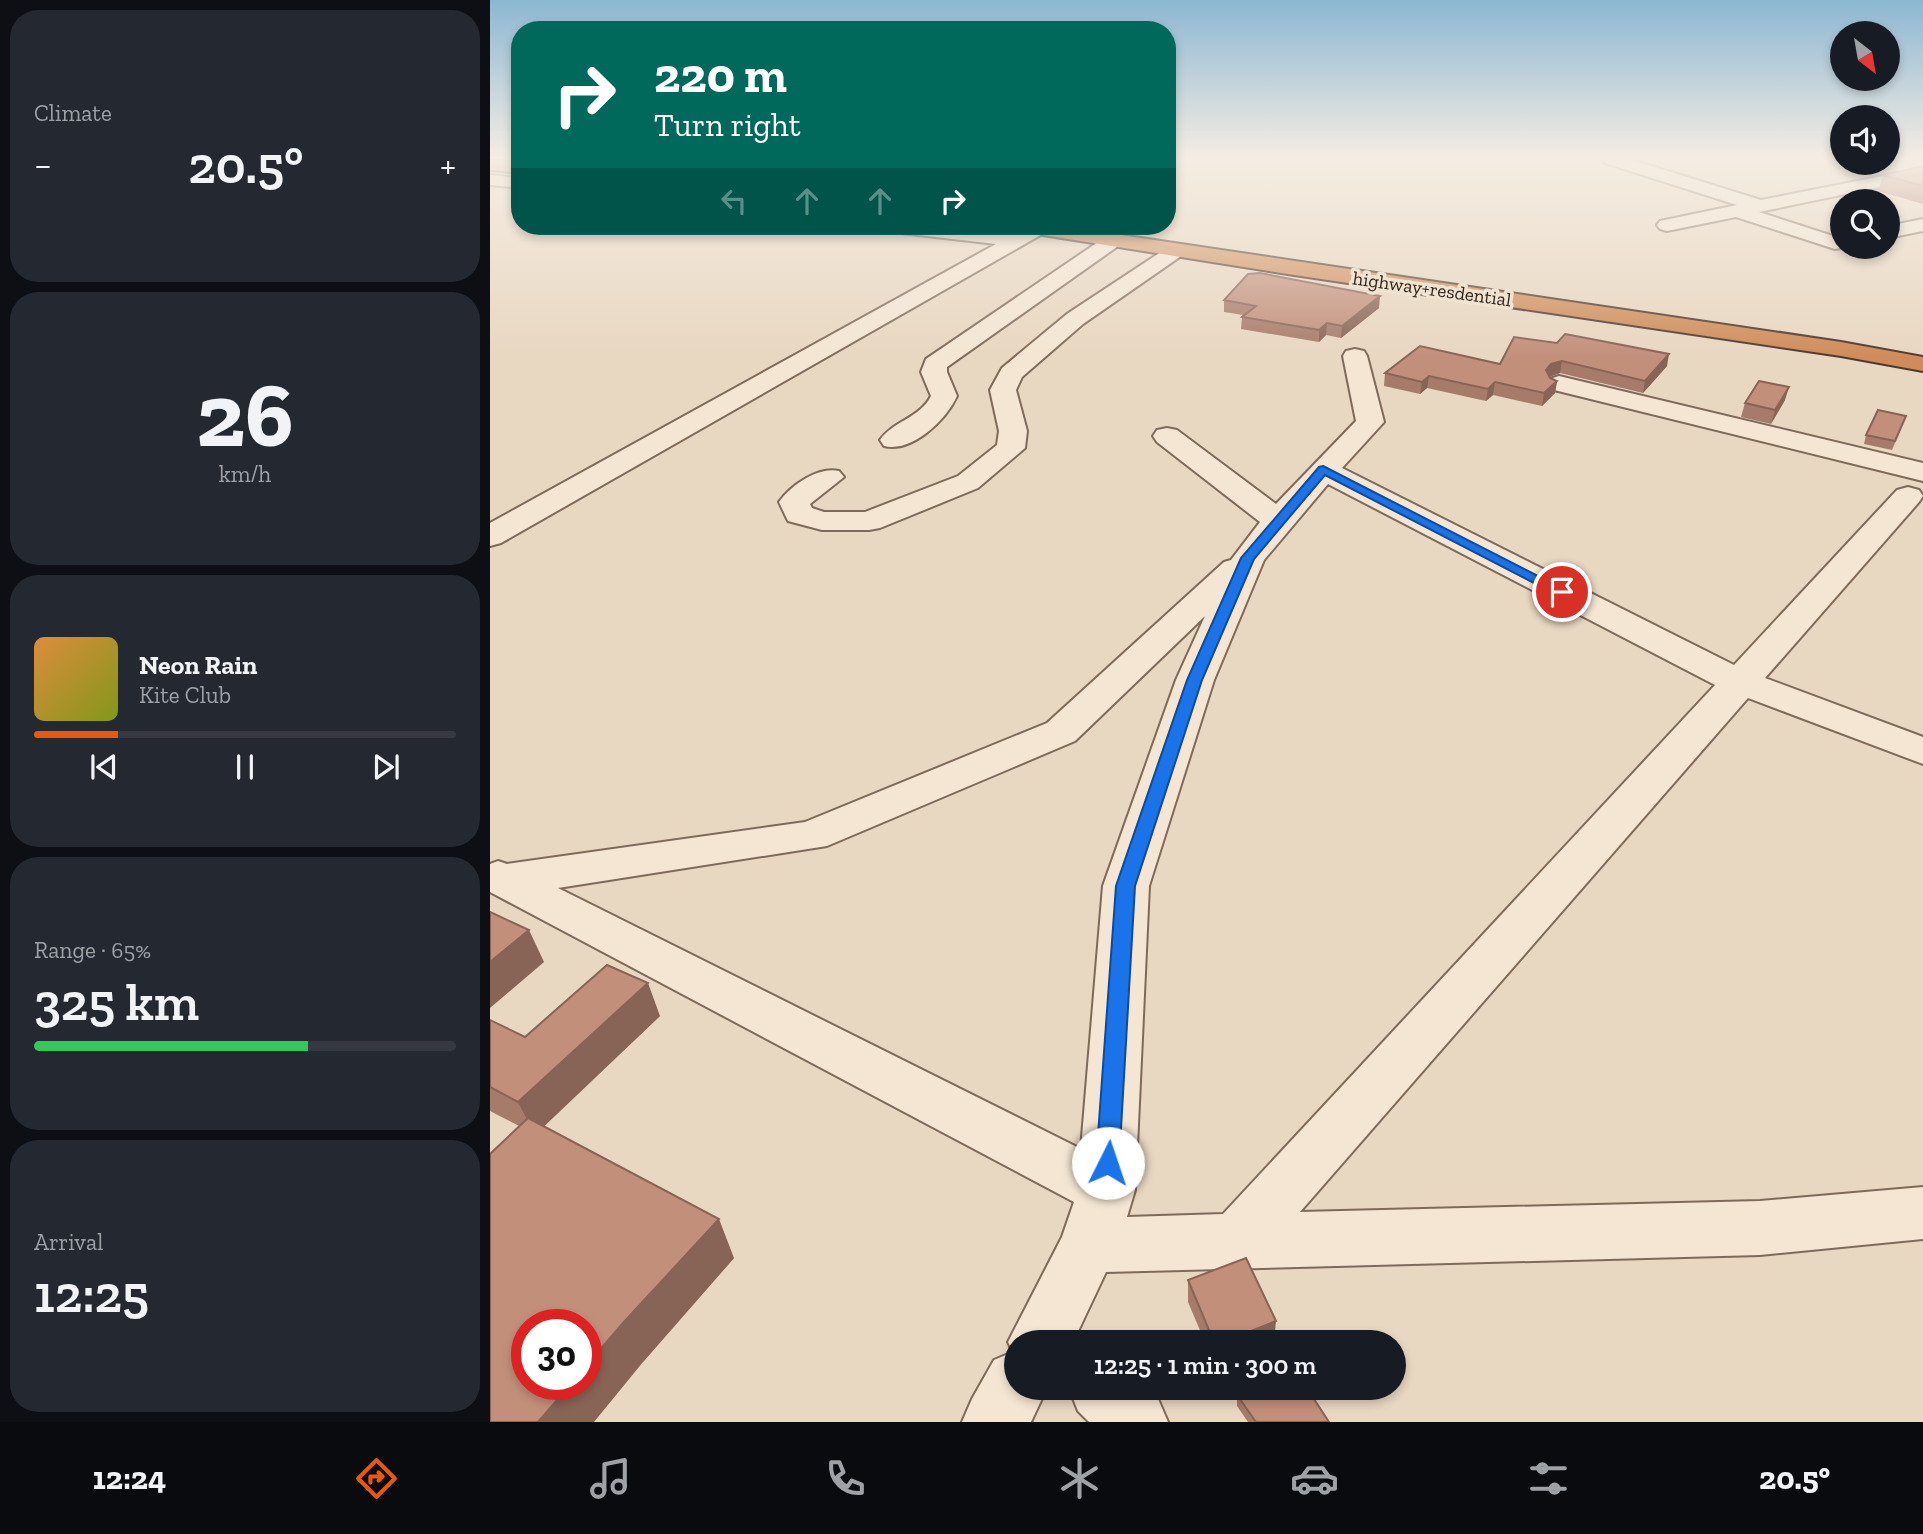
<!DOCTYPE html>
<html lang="en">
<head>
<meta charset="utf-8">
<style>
	:root { --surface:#171b24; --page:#242831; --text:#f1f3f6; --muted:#9ea1a6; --line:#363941; --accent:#ea580c }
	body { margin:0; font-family:"Zilla Slab",serif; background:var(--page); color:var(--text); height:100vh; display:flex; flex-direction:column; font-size:26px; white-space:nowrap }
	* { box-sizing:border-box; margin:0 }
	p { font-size:23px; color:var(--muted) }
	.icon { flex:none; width:38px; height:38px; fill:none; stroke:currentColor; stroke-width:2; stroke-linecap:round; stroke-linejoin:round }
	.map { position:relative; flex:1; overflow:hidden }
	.side { display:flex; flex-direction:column; gap:10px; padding:10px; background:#0d0f14; width:490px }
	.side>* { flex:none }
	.hud { position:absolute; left:21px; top:21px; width:665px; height:214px; border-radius:28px; box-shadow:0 4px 10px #0003; background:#00695c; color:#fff; overflow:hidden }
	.needle { width:46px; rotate:149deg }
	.fabs { position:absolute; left:1340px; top:21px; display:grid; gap:14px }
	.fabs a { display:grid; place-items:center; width:70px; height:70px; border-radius:50%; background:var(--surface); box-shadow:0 4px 10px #0003; font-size:35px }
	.speed { position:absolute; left:21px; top:1309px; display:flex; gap:14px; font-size:35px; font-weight:700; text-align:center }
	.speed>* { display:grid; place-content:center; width:91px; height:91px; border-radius:50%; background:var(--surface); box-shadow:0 4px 10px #0003; line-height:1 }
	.speed .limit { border:10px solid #d22; background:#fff; color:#111 }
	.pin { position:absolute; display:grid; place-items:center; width:60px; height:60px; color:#fff; margin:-30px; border:4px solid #fff; border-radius:50%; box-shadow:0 2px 7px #0007 }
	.me { position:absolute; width:77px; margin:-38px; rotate:4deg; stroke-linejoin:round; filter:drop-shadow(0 0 5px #0008) }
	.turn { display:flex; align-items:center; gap:24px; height:147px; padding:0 28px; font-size:32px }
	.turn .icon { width:91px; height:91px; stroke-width:2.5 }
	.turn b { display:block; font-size:49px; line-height:60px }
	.lanes { display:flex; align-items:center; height:66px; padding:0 28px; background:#0003; justify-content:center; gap:35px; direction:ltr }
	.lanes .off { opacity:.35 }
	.big { font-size:52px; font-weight:600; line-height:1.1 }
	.side .widget { flex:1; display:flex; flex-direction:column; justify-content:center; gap:10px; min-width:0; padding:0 24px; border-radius:28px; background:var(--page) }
	.side .dial { align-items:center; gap:0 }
	.dial b { font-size:91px; line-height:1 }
	.song { display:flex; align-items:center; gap:21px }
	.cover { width:84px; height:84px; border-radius:10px; background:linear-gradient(135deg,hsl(30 70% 55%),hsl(70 70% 35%)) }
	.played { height:7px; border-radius:4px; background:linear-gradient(90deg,var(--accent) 20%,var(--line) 20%) }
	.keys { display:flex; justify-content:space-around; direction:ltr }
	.heat { display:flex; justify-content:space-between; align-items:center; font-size:38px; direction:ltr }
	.charge { height:10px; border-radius:5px; background:linear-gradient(90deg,#34c759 65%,var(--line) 0) }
	.trip { position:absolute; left:514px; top:1330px; width:402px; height:70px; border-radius:35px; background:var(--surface); box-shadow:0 4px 10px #0003; font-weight:600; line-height:70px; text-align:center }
	.tab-bar { display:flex; height:112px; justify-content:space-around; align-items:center; background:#090b0e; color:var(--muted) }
	.tab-bar .icon { width:49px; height:49px }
	.tab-bar .selected { color:var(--accent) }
	.tab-bar b { font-size:32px; color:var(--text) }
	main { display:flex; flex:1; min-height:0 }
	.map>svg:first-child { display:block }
</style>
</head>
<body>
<main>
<section class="side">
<div class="widget"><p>Climate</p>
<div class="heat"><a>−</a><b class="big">20.5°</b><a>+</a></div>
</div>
<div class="widget dial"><b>26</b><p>km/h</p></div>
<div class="widget">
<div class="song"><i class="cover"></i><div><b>Neon Rain</b><p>Kite Club</p></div></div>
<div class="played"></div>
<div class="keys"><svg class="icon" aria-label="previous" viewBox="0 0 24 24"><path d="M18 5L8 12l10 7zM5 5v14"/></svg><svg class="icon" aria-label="pause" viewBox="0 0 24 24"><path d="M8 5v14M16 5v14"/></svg><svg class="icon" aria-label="next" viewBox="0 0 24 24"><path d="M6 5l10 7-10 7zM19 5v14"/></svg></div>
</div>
<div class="widget"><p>Range · 65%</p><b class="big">325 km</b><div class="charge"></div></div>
<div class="widget"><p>Arrival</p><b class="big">12:25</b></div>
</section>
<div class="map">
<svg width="1433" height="1422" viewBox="0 0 1433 1422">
	<rect width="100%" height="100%" fill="#e8d7c1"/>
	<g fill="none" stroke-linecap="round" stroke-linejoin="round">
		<defs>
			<g id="minor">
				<polygon points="1113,159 1139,159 1271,200 1433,168 1433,178 1269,212 1346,237 1353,236 1353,247 1358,247 1345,249 1246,217 1177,231 1170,229 1167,225 1170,221 1247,205 1115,163"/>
				<polygon points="0,175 30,178 30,188 0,185"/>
				<polygon points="1433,219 1433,231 1398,238 1398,226"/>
				<polygon points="392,226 453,226 524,234 539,226 559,228 556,232 11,543 0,546 0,523 506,244 402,232"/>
				<path d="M624 234 631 236 634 240 631 244 457 367V372L467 396C456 420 422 453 394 446L390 440C403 421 430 418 441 396L431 372 436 359 617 236Z"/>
				<path d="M687 244 694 246 697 250 694 254 593 324 532 377 526 390 537 431 535 448 488 488 390 528 379 530H332L298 521 289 502C301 485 329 466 349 471L354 477 320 504 322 508 334 512H375L468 476 507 445 509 431 500 390 512 368 577 314 680 246Z"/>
				<path d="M865 349 874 351 877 356 894 422 852 468 1244 665 1407 490 1418 487 1429 490 1433 496 1429 502 1275 678 1433 737V764L1258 698 810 1212 1270 1201 1433 1187V1239L1270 1255 616 1272 583 1342H527V1388H557L541 1422H472L482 1399 504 1360 523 1352 518 1342 572 1237 584 1202 0 892V864L8 861 17 864 315 822 557 723 734 562 741 560 770 522 667 442 663 436 667 430 677 428 687 430 786 504 866 421 853 356 856 351ZM838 484 1225 685 733 1214 637 1217 645 1190 659 886 724 680 774 560ZM715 616 686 680 613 886 591 1149 68 888 337 846 585 741Z"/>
				<polygon points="1069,376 1433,463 1433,481 1060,389 1056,384 1060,379"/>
				<polygon points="579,1388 657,1388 668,1399 678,1422 599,1422 588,1411"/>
			</g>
			<g id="highway">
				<polygon points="0,160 30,163 30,173 0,170"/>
				<polygon points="524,226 570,226 1351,342 1433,357 1433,371 1351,356 804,275 534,232"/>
			</g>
		</defs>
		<!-- minor casing -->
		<use href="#minor" stroke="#7f695b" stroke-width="4"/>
		<!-- highway casing -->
		<use href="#highway" stroke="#4e392f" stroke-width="4"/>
		<!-- minor -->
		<use href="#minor" fill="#f4e6d3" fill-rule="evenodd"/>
		<!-- highway -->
		<use href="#highway" fill="#cf8c5a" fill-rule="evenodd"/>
	</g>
	<!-- wall -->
	<g fill="#a77b6a">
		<polygon points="1433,166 1433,204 1388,191 1393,175"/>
		<polygon points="734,300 889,308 851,338 836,335 829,342 751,329 752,317 753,315 734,312"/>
		<polygon points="1024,337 1177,366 1153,393 1070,373 1059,377 1060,378 1067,381 1065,393 1052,406 1003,395 996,401 937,388 930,394 894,386 895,373 1010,364"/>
		<polygon points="1295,400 1281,424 1251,417 1255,403"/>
		<polygon points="1416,416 1402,450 1374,444 1376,435"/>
		<polygon points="170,1016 54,1126 244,1258 153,1362 29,1126 0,1111 0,1020 35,1037"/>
		<polygon points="698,1280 784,1342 715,1342 698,1302"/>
		<polygon points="747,1395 824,1400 839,1422 758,1422 747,1406"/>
	</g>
	<!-- shaded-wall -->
	<g fill="#886456">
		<polygon points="890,296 889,308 851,338 852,326"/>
		<polygon points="837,323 836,335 829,342 829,330"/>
		<polygon points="1179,354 1177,366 1153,393 1155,381"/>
		<polygon points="1072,361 1070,373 1059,377 1056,370 1061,364"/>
		<polygon points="939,376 937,388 930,394 932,382"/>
		<polygon points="1067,381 1065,393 1052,406 1054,393"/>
		<polygon points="1005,382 1003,395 996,401 998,389"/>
		<polygon points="1299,387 1295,400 1281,424 1285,410"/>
		<polygon points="39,930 54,962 0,1008 0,962"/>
		<polygon points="158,983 170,1016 45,1135 28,1102"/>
		<polygon points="229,1219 244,1258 153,1362 104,1422 48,1422 81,1384 96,1384 96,1366 133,1323"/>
		<polygon points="786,1321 784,1342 734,1342"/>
	</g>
	<!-- building -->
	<g fill="#c28f7b" stroke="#886456" stroke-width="2">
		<polygon points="1433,166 1433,186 1393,175"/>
		<polygon points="770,273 890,296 852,326 837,323 829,330 752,317 766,306 734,300 758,274"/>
		<polygon points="1075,334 1179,354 1155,381 1072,361 1061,364 1056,370 1060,378 1067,381 1054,393 1005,382 998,389 939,376 932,382 895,373 930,346 1010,364 1024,337 1067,343"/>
		<polygon points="1269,381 1299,387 1285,410 1255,403"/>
		<polygon points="1388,410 1416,416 1405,441 1376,435"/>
		<polygon points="0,912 39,930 0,962"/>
		<polygon points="117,965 158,983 28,1102 0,1087 0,1020 35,1037"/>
		<polygon points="38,1118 229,1219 133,1323 96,1366 96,1325 37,1325 37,1384 81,1384 48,1422 0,1422 0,1154"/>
		<polygon points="756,1258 786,1321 734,1342 724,1342 698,1280"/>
		<polygon points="757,1388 821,1388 825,1393 822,1396 839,1422 766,1422 747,1395"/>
	</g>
	<!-- sky -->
	<linearGradient id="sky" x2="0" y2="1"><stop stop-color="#8cb7d2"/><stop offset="0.44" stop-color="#f5ede3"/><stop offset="1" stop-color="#f5ede3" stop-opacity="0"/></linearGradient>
	<rect width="1433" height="358" fill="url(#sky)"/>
	<!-- route -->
	<polygon fill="#1a73e8" stroke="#114b97" stroke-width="2" points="833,466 1079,592 1077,595 1067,595 835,475 764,559 712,680 645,886 629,1163 626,1170 618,1173 609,1170 606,1163 626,886 697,680 751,558 829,467"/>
	<g text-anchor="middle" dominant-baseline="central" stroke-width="7" stroke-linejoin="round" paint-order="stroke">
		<!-- far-street labels -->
		<g font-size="19" fill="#31241d" stroke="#f0e3d0">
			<text transform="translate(942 289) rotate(8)">highway+resdential</text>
		</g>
	</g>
</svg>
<div class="fabs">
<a><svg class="needle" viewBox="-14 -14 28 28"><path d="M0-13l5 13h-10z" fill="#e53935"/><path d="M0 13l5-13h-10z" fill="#9ea1a6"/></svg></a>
<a><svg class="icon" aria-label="sound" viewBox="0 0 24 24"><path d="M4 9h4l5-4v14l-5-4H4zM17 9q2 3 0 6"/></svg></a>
<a><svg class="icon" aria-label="search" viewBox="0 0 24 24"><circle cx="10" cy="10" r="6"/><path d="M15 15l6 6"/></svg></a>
</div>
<div class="speed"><div class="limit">30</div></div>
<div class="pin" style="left:1072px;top:592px;background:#d93025"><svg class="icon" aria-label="arrive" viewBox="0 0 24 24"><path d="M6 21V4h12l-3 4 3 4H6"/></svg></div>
<svg class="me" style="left:618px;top:1163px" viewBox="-20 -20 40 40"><circle r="19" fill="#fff"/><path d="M0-13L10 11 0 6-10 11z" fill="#1a73e8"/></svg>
<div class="trip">12:25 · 1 min · 300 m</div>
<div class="hud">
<div class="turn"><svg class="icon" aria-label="right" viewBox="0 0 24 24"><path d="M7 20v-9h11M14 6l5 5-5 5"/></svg><div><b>220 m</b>Turn right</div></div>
<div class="lanes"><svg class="icon off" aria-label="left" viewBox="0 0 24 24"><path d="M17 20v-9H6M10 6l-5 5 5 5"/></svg><svg class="icon off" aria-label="ahead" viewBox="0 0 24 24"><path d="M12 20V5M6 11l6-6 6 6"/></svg><svg class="icon off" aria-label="ahead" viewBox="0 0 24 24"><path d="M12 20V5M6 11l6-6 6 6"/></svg><svg class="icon" aria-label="right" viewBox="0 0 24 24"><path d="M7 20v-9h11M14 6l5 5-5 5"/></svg></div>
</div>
</div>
</main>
<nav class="tab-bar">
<b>12:24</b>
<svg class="icon selected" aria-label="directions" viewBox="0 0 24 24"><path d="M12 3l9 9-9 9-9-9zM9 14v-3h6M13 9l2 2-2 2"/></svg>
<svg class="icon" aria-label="music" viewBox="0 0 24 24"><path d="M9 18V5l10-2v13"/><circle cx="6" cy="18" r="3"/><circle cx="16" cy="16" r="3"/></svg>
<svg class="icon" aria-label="phone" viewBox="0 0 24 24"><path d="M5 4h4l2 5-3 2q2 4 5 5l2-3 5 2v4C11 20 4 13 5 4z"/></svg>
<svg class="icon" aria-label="climate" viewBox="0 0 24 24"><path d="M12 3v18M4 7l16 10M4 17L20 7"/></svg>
<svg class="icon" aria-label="car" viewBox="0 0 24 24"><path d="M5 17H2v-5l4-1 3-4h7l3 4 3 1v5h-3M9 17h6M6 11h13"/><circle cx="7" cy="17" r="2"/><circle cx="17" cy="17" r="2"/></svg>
<svg class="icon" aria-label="filters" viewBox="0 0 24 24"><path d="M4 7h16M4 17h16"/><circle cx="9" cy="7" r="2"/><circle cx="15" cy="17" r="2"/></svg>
<b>20.5°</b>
</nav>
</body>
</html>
